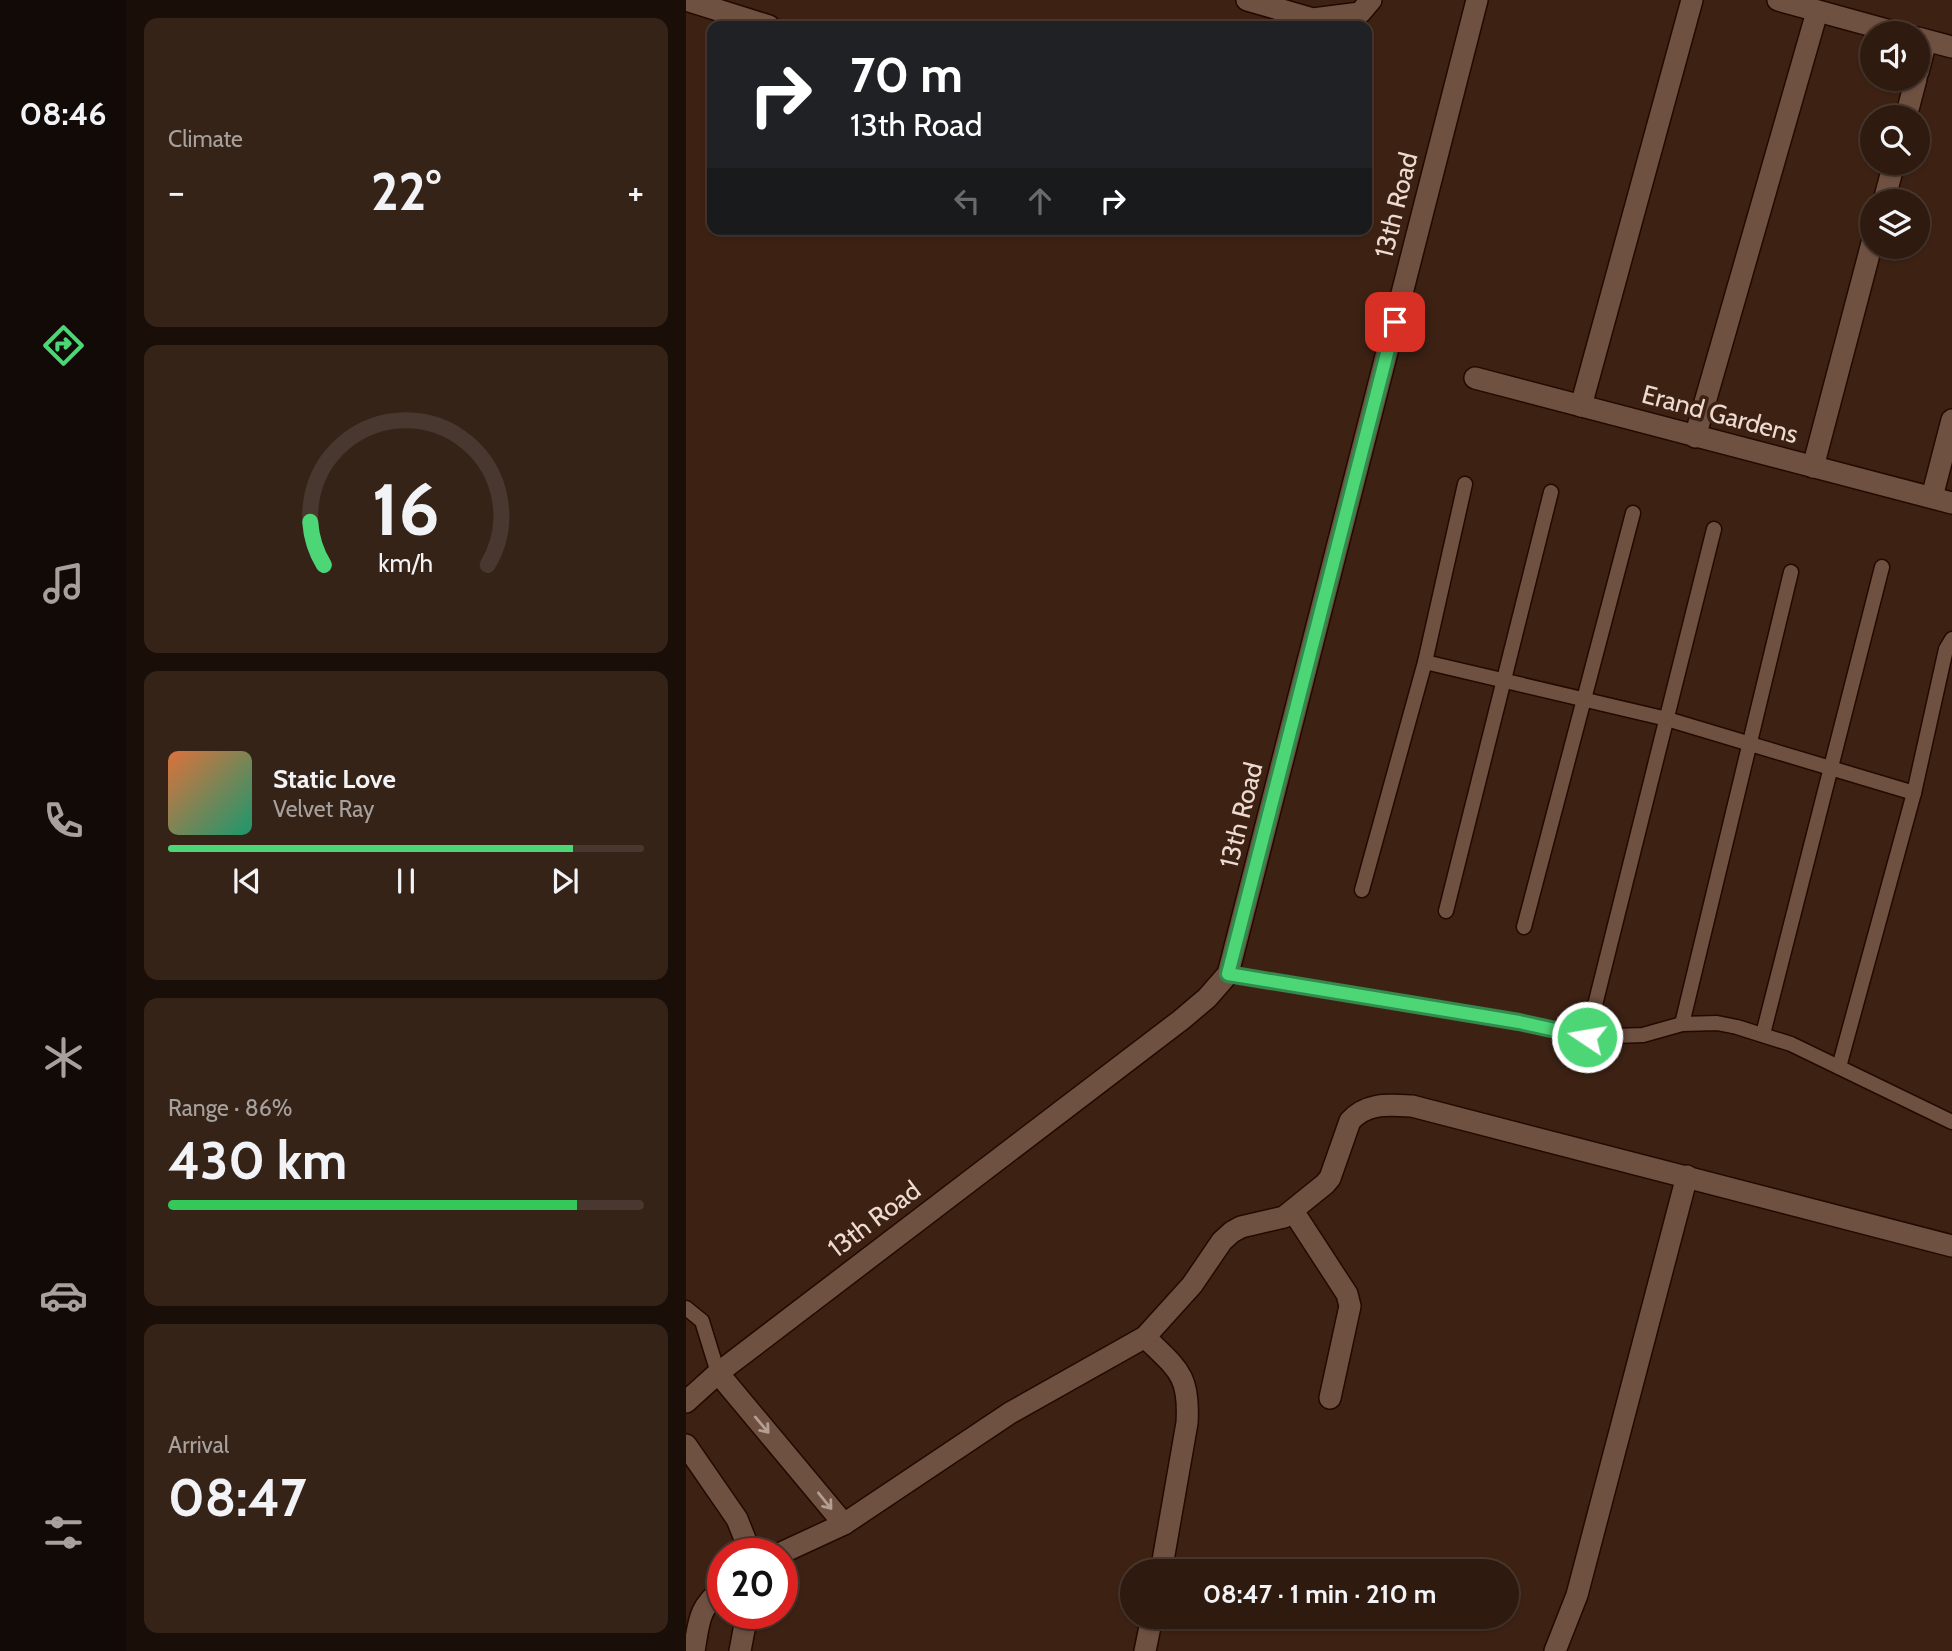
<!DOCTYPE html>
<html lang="en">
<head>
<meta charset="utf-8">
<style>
	:root { --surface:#2e1a0f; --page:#362318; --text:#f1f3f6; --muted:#a7a19e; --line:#49382f; --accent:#4dd676 }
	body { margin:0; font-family:Cabin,sans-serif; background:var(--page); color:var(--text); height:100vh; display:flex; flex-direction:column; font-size:26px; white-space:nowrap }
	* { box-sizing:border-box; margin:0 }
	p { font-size:23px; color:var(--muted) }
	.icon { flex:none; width:38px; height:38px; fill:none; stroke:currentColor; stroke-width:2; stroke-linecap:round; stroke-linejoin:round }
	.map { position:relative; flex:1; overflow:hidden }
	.side { display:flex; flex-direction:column; gap:18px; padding:18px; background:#190e08; width:560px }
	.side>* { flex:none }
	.top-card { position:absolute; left:21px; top:21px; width:665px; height:214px; border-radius:14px; box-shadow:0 2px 5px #0004,0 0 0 2px var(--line); background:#202124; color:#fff; overflow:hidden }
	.controls { position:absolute; left:1174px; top:21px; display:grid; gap:14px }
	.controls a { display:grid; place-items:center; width:70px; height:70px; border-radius:50%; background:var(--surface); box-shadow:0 2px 5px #0004,0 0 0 2px var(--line); font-size:35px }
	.speed { position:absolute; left:21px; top:1538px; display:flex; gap:14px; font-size:35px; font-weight:700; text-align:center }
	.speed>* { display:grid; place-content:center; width:91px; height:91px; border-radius:50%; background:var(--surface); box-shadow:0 2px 5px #0004,0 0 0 2px var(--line); line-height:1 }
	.speed .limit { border:10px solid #d22; background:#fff; color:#111 }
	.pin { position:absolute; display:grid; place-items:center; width:60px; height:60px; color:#fff; margin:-30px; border-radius:14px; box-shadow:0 4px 10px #0006 }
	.me { position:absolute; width:77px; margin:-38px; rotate:282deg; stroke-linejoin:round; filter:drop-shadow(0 0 5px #0008) }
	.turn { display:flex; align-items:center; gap:24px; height:147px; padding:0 28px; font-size:32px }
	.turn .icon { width:91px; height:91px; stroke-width:2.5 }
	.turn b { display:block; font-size:49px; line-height:60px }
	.lanes { display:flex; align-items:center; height:66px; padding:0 28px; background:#0003; justify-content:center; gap:35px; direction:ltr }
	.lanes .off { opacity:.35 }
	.big { font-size:52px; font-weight:700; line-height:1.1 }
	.side .tile { flex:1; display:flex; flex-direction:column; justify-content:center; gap:10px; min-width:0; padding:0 24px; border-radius:14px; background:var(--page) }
	.side .dial { align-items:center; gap:0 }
	.dial svg { height:182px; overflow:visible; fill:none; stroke:var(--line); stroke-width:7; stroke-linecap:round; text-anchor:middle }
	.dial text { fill:var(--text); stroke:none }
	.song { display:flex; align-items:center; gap:21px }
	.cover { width:84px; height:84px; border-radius:10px; background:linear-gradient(135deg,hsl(20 70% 55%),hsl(160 70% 35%)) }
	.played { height:7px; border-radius:4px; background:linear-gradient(90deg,var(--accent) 85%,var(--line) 85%) }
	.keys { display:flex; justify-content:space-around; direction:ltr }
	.heat { display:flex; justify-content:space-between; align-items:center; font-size:38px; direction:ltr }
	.charge { height:10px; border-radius:5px; background:linear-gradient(90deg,#34c759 86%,var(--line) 0) }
	.trip { position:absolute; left:434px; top:1559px; width:399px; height:70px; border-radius:35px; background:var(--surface); box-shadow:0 2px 5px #0004,0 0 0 2px var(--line); font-weight:700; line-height:70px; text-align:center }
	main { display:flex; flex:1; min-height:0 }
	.menu { display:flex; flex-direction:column; width:126px; justify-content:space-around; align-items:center; background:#120a06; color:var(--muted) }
	.menu .icon { width:49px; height:49px }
	.menu .active { color:var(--accent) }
	.menu b { font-size:32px; color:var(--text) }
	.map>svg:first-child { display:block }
</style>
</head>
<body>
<main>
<nav class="menu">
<b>08:46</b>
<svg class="icon active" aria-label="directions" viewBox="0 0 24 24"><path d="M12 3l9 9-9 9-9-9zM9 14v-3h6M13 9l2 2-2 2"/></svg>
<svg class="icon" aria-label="music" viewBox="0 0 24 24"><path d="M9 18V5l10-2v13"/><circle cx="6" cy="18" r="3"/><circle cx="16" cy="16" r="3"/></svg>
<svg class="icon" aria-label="phone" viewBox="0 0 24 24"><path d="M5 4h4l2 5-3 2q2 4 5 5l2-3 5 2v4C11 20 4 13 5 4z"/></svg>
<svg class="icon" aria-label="climate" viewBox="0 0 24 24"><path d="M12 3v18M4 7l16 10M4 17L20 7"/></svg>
<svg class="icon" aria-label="car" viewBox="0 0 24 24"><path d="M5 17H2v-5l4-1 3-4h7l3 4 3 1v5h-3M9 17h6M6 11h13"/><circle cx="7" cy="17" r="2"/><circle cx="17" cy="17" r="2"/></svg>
<svg class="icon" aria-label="filters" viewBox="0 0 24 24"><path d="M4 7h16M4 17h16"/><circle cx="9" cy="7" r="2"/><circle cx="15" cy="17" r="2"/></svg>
</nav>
<section class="side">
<div class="tile"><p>Climate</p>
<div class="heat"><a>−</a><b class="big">22°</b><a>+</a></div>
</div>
<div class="tile dial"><svg viewBox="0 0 100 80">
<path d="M14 69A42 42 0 1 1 86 69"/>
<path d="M14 69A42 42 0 0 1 8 50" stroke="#4dd676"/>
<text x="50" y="56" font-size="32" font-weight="700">16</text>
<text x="50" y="72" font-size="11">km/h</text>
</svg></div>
<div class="tile">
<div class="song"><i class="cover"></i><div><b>Static Love</b><p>Velvet Ray</p></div></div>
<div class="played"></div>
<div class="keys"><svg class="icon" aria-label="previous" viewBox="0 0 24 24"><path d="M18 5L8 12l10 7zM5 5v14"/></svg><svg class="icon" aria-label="pause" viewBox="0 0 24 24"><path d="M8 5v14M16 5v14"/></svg><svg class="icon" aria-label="next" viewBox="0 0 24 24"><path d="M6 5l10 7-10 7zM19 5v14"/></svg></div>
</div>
<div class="tile"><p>Range · 86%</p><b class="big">430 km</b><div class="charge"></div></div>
<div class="tile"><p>Arrival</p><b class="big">08:47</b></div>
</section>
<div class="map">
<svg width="1266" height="1651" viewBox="0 0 1266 1651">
	<rect width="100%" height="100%" fill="#3d2214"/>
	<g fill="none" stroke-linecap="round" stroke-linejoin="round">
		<defs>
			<g id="service">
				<polyline points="739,662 981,719 1228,793"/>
				<polyline points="676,890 739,662 779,484"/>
				<polyline points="760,911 865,492"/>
				<polyline points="838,927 947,513"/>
				<polyline points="542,974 833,1022 901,1037 957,1035 996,1024 1031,1023 1051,1027 1105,1044 1266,1122"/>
				<polyline points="996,1024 1105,572"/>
				<polyline points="1077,1034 1196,567"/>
				<polyline points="901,1037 1028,529"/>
				<polyline points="1153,1067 1228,793 1260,649 1266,639"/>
				<polyline points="0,1308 16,1321 32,1373"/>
			</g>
			<g id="minor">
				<polyline points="0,0 83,26"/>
				<polyline points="561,0 627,19 674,13 685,0"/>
				<polyline points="1092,0 1212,33"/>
				<polyline points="1232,38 1266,47"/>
				<polyline points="1232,72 1240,41"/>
				<polyline points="1220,117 1230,79"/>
				<polyline points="1198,201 1208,163"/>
				<polyline points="789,378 1266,503"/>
				<polyline points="895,406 1006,0"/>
				<polyline points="1009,437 1131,12"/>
				<polyline points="1127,467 1186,243"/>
				<polyline points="1246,497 1266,420"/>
				<polyline points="607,1211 661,1294 664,1306 644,1398"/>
				<path d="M459 1337C491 1369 504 1374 501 1423L475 1572"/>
				<polyline points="32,1373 158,1524"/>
				<polyline points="0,1445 51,1519 65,1554"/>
				<path d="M93 1554 158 1524 324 1413 459 1337 506 1285 536 1241 546 1232 555 1227 598 1217 639 1184 644 1178 664 1121C681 1102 703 1105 726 1106L1266 1246"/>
				<path d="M8 1651C13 1623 12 1607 37 1589"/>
				<polyline points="54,1651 61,1614"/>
				<polyline points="459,1651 466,1617"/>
				<polyline points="869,1651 891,1595 1001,1176"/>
			</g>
			<polyline id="tertiary" points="0,1402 32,1373 495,1020 521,998 542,974 791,0"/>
		</defs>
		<!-- service casing -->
		<use href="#service" stroke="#220a01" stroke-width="17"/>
		<!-- minor casing -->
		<use href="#minor" stroke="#220a01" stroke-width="24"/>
		<!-- tertiary casing -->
		<use href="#tertiary" stroke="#220a01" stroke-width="24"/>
		<!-- service -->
		<use href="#service" stroke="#6f5142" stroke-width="14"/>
		<!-- minor -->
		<use href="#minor" stroke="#6f5142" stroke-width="21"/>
		<!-- tertiary -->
		<use href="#tertiary" stroke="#6f5142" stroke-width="21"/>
	</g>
	<!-- one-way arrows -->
	<defs><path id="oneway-shaft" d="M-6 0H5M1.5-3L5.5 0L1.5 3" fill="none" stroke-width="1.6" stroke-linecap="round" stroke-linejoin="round" transform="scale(1.75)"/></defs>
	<g stroke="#b49d91">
		<use href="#oneway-shaft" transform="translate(76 1425) rotate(50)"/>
		<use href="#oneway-shaft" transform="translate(139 1501) rotate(51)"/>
	</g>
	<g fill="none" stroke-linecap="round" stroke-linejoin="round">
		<defs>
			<polyline id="route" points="709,322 542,974 833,1022 901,1037"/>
		</defs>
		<!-- route casing -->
		<use href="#route" stroke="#328b4d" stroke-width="18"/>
		<!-- route -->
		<use href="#route" stroke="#4dd676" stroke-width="12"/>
	</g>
	<g text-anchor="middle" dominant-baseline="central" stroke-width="7" stroke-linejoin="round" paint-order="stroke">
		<!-- street labels -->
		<g font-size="26" fill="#eddbd2" stroke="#3d2214">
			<text transform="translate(710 205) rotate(-76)">13th Road</text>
			<text transform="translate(1034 414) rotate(15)">Erand Gardens</text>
			<text transform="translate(555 815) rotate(-76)">13th Road</text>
			<text transform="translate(188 1219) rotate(-37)">13th Road</text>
		</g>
	</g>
</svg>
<div class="controls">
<a><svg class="icon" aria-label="sound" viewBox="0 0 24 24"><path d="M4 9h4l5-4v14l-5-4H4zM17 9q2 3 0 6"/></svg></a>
<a><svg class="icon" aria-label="search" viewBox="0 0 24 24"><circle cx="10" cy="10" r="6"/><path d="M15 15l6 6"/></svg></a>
<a><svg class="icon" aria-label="layers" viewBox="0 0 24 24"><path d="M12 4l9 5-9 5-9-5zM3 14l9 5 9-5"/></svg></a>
</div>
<div class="speed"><div class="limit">20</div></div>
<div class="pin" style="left:709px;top:322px;background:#d93025"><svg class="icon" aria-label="arrive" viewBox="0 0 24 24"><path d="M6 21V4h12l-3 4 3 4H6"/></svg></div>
<svg class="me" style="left:901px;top:1037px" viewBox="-20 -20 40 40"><circle r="17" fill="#4dd676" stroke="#fff" stroke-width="3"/><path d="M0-11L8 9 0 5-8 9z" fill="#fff"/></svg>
<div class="trip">08:47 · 1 min · 210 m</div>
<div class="top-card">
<div class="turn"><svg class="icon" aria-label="right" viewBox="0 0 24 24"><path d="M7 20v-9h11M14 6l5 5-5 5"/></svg><div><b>70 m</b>13th Road</div></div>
<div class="lanes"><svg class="icon off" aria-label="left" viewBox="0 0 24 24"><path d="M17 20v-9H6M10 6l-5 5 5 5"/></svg><svg class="icon off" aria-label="ahead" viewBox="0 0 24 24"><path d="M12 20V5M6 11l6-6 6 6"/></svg><svg class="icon" aria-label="right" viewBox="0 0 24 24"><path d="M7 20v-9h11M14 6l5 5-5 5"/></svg></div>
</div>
</div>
</main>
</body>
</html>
